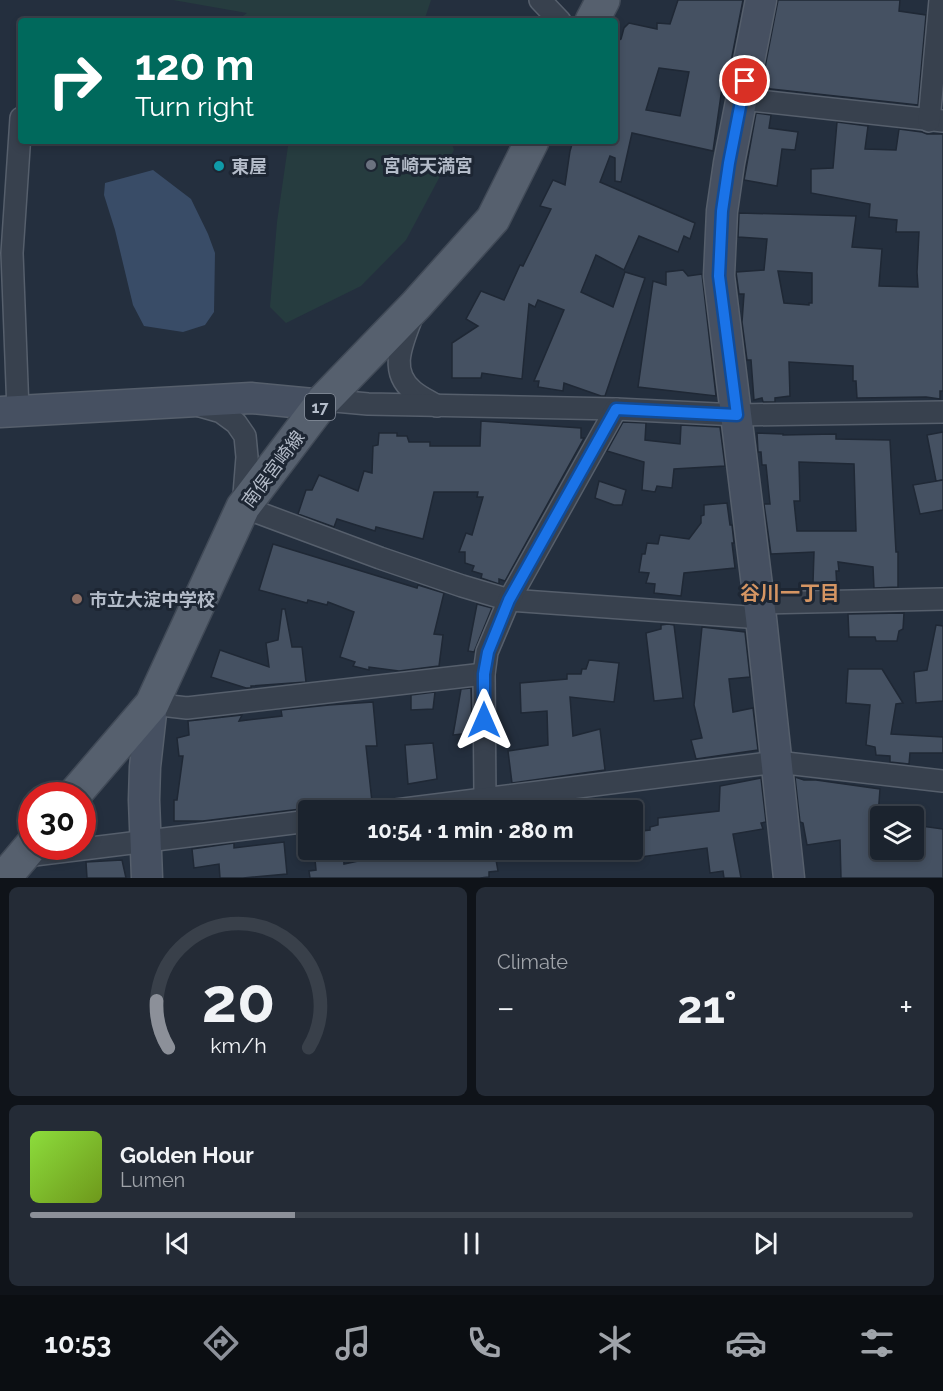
<!DOCTYPE html>
<html lang="en">
<head>
<meta charset="utf-8">
<style>
	:root { --surface:#1b232e; --page:#242b36; --text:#f1f3f6; --muted:#a0a4aa; --line:#39404a; --accent:#8c9099 }
	body { margin:0; font-family:Raleway,"Noto Sans JP",sans-serif; background:var(--page); color:var(--text); height:100vh; display:flex; flex-direction:column; font-size:22px; white-space:nowrap }
	* { box-sizing:border-box; margin:0 }
	p { font-size:20px; color:var(--muted) }
	.icon { flex:none; width:33px; height:33px; fill:none; stroke:currentColor; stroke-width:2; stroke-linecap:round; stroke-linejoin:round }
	.map { position:relative; height:878px; overflow:hidden }
	.panel { display:flex; flex-direction:column; gap:9px; padding:9px; background:#0f1319; flex:1 }
	.panel>* { flex:none }
	.top-card { position:absolute; left:18px; top:18px; width:600px; height:126px; border-radius:6px; box-shadow:0 3px 9px #0003,0 0 0 2px var(--line); background:#00695c; color:#fff; overflow:hidden }
	.controls { position:absolute; left:870px; top:806px; display:grid; gap:12px }
	.controls a { display:grid; place-items:center; width:54px; height:54px; border-radius:6px; background:var(--surface); box-shadow:0 3px 9px #0003,0 0 0 2px var(--line); font-size:30px }
	.speed { position:absolute; left:18px; top:782px; display:flex; gap:12px; font-size:30px; font-weight:700; text-align:center }
	.speed>* { display:grid; place-content:center; width:78px; height:78px; border-radius:50%; background:var(--surface); box-shadow:0 3px 9px #0003,0 0 0 2px var(--line); line-height:1 }
	.speed .limit { border:9px solid #d22; background:#fff; color:#111 }
	.pin { position:absolute; display:grid; place-items:center; width:51px; height:51px; color:#fff; margin:-26px; border:3px solid #fff; border-radius:50%; box-shadow:0 2px 6px #0007 }
	.me { position:absolute; width:66px; margin:-33px; rotate:0deg; stroke-linejoin:round; filter:drop-shadow(0 0 4px #0008) }
	.turn { display:flex; align-items:center; gap:21px; height:126px; padding:0 18px; font-size:27px }
	.turn .icon { width:78px; height:78px; stroke-width:2.5 }
	.turn b { display:block; font-size:42px; line-height:51px }
	.big { font-size:45px; font-weight:700; line-height:1.1 }
	.panel .tile { flex:1; display:flex; flex-direction:column; justify-content:center; gap:9px; min-width:0; padding:0 21px; border-radius:9px; background:var(--page) }
	.panel .dial { align-items:center; gap:0 }
	.dial svg { height:156px; overflow:visible; fill:none; stroke:var(--line); stroke-width:7; stroke-linecap:round; text-anchor:middle }
	.dial text { fill:var(--text); stroke:none }
	.song { display:flex; align-items:center; gap:18px }
	.cover { width:72px; height:72px; border-radius:9px; background:linear-gradient(135deg,hsl(90 70% 55%),hsl(80 70% 35%)) }
	.played { height:6px; border-radius:3px; background:linear-gradient(90deg,var(--accent) 30%,var(--line) 30%) }
	.keys { display:flex; justify-content:space-around; direction:ltr }
	.heat { display:flex; justify-content:space-between; align-items:center; font-size:33px; direction:ltr }
	.panel .tiles { flex:1; display:grid; gap:9px; grid-template-columns:1fr 1fr }
	.tile:last-child { grid-column:span 2 }
	.trip { position:absolute; left:298px; top:800px; width:345px; height:60px; border-radius:6px; background:var(--surface); box-shadow:0 3px 9px #0003,0 0 0 2px var(--line); font-weight:700; line-height:60px; text-align:center }
	.dock { display:flex; height:96px; justify-content:space-around; align-items:center; background:#0b0e12; color:var(--muted) }
	.dock .icon { width:42px; height:42px }
	.dock .on { color:var(--accent) }
	.dock b { font-size:27px; color:var(--text) }
	.map>svg:first-child { display:block }
</style>
</head>
<body>
<div class="map">
<svg width="943" height="878" viewBox="0 0 943 878">
	<rect width="100%" height="100%" fill="#242f3e"/>
	<!-- green -->
	<g fill="#263c3f">
		<polygon points="173,0 431,0 424,21 236,21 247,13"/>
		<polygon points="274,141 451,141 454,150 406,240 361,286 286,323 270,307 277,222 288,146"/>
	</g>
	<!-- water -->
	<polygon fill="#394c67" points="153,170 191,199 208,234 215,253 214,312 205,325 183,332 144,326 133,305 115,230 104,195 105,183"/>
	<!-- building -->
	<g fill="#455162" stroke="#1f2835" stroke-width="1.5" fill-rule="evenodd">
		<path d="M678 0H743L727 82 723 81 713 151 632 133 621 182 615 181V158L610 156 600 182 695 223 690 239 684 236 678 252 639 236 624 270 596 255 581 292 613 307 625 272 645 278 605 396H601L564 383 563 391 538 387 539 381H534L564 310 538 300 535 307 529 304 522 379 482 373 481 378H452V343L478 326 466 319 481 291 504 300 520 265 523 266 551 209 540 206 553 180 565 185 570 151 573 141H615V61L619 40 621 39 624 28 629 23 657 29V23L670 24ZM659 68 689 72 680 116 646 110Z"/>
		<polygon points="778,0 900,0 899,11 926,15 918,105 761,88"/>
		<polygon points="756,113 771,115 769,128 798,132 795,150 782,149 777,186 744,180"/>
		<path d="M837 122 868 126 865 149 896 150 899 129 922 132 927 134H943V391H940V399L926 397 857 398 856 381H853V366L789 362 790 396 775 398V402H763L762 398 754 400 751 360H747L742 322 744 294H739L736 272 764 270 767 239 738 237 739 213 856 216 852 247 882 249 879 286 918 287 917 272 919 232H896L897 220 869 217 870 204 811 193V169L833 168ZM778 271 812 273V303H809V305L784 303Z"/>
		<polygon points="683,270 688,276 702,274 716,396 638,387 653,281 666,285 666,272"/>
		<polygon points="481,421 581,428 581,438 584,438 505,581 499,579 499,584 481,578 482,574 472,571 474,566 465,563 465,552 459,552 466,533 472,535 483,497 477,497 478,492 434,492 423,539 376,527 375,531 337,519 334,527 298,514 306,490 312,490 319,475 358,491 364,471 372,473 373,446 378,445 379,433 397,433 397,436 407,436 409,442 430,442 430,446 480,446"/>
		<polygon points="623,422 646,423 645,440 680,444 681,425 720,427 725,466 674,469 672,488 657,486 655,492 642,490 644,462 607,451"/>
		<polygon points="943,432 943,480 936,481 927,435"/>
		<path d="M757 433 783 434V435L836 434V439L890 440 896 552H898V587L874 588 873 567 838 562 839 571H836L837 589H817V584L813 583 814 552 771 554 764 504H770L766 465H762L761 452H758ZM799 462 854 464 856 531H797L794 501H800Z"/>
		<polygon points="943,480 943,510 920,514 913,485"/>
		<polygon points="599,481 626,490 622,505 614,505 595,498"/>
		<polygon points="727,503 730,525 732,525 734,543 732,543 735,568 684,573 681,596 654,593 655,584 646,583 649,573 639,572 642,554 645,554 647,543 658,544 660,535 689,539 701,523 701,516 704,515 704,505"/>
		<polygon points="273,544 417,588 418,585 444,593 434,634 443,635 439,666 399,671 369,667 369,670 353,666 355,662 340,657 354,612 328,602 327,605 308,600 307,603 259,590"/>
		<polygon points="477,604 492,608 474,652 468,651"/>
		<polygon points="282,609 285,609 292,647 302,647 306,682 251,686 251,688 246,688 211,677 220,650 269,667 266,643 278,640"/>
		<polygon points="904,613 903,629 899,631 897,641 876,641 875,637 849,637 848,614"/>
		<polygon points="668,624 674,625 683,698 654,701 646,633 661,629 661,625"/>
		<polygon points="936,625 943,626 943,701 916,703 914,672 927,670"/>
		<polygon points="702,627 745,632 750,677 729,679 733,712 753,708 758,750 696,759 691,740 702,738 694,705"/>
		<polygon points="589,660 619,663 614,702 570,697 573,736 600,729 605,770 512,783 508,751 548,745 547,711 521,713 520,683 567,679 567,674 581,674 582,669 586,669"/>
		<polygon points="848,669 882,669 903,703 896,704 891,734 943,737 943,753 910,753 909,764 890,762 890,756 876,755 875,747 866,745 870,705 846,703"/>
		<polygon points="471,688 472,733 453,735 461,689"/>
		<polygon points="435,692 433,709 411,710 411,695"/>
		<polygon points="373,702 377,746 366,746 372,802 309,808 203,821 174,821 174,800 177,800 183,756 179,756 177,738 189,735 188,721 242,715 239,721 282,716 281,710 329,705"/>
		<polygon points="433,743 437,779 408,784 405,745"/>
		<polygon points="795,777 804,780 816,780 880,789 878,816 869,816 870,849 914,849 914,825 943,829 943,878 841,878 840,840 807,845 803,823 800,822"/>
		<polygon points="761,778 766,822 761,823 763,829 733,834 741,878 724,878 723,871 710,873 707,848 633,858 633,832 650,830 650,827 658,825 658,818 719,811 720,786"/>
		<polygon points="284,842 287,874 243,878 220,878 219,864 194,868 192,849 234,843 234,848"/>
		<polygon points="314,849 343,849 344,864 377,857 377,860 411,853 411,849 487,849 488,855 495,854 498,871 489,872 489,877 480,878 310,878 309,871 316,870"/>
		<polygon points="122,860 126,878 87,878 86,862"/>
	</g>
	<g fill="none" stroke-linecap="round" stroke-linejoin="round">
		<defs>
			<g id="street">
				<polyline points="540,0 560,21"/>
				<polyline points="741,99 943,121"/>
				<polyline points="929,121 940,0"/>
				<path d="M413 314C404 340 387 370 413 391 420 397 429 401 437 406"/>
				<polyline points="324,400 368,404 616,409 737,415 943,412"/>
				<polyline points="200,406 221,412 236,423 245,436 247,457 243,507 380,558 462,586 509,600 761,618"/>
				<polyline points="18,411 12,253 21,118"/>
				<polyline points="759,603 943,599"/>
				<polyline points="152,704 187,708 484,674"/>
				<polyline points="485,799 484,674 487,652 509,600 616,409"/>
				<polyline points="396,810 777,762 943,781"/>
				<polyline points="18,857 309,821"/>
			</g>
			<g id="secondary">
				<polyline points="761,0 729,163 722,211 719,276 761,618 789,878"/>
				<polyline points="0,412 251,398 313,404 324,400"/>
				<polyline points="147,878 144,800 145,767 152,704"/>
			</g>
			<g id="primary">
				<polyline points="592,21 603,0"/>
				<polyline points="74,795 152,704 243,507 324,400 416,305 493,219 532,141"/>
				<polyline points="4,878 32,845"/>
			</g>
		</defs>
		<!-- street casing -->
		<use href="#street" stroke="#565f6c" stroke-width="24"/>
		<!-- secondary casing -->
		<use href="#secondary" stroke="#565f6c" stroke-width="33"/>
		<!-- primary casing -->
		<use href="#primary" stroke="#414a57" stroke-width="36"/>
		<!-- street -->
		<use href="#street" stroke="#38414e" stroke-width="21"/>
		<!-- secondary -->
		<use href="#secondary" stroke="#465061" stroke-width="30"/>
		<!-- primary -->
		<use href="#primary" stroke="#56606e" stroke-width="33"/>
	</g>
	<g fill="none" stroke-linecap="round" stroke-linejoin="round">
		<defs>
			<polyline id="route" points="484,720 484,674 488,652 509,600 616,409 737,415 719,276 722,211 729,163 745,81"/>
		</defs>
		<!-- route casing -->
		<use href="#route" stroke="#114b97" stroke-width="15"/>
		<!-- route -->
		<use href="#route" stroke="#1a73e8" stroke-width="10"/>
	</g>
	<!-- markers -->
	<circle fill="#6b7280" stroke="#1d2633" stroke-width="2" cx="371" cy="165" r="6"/>
	<circle fill="#0f9aa8" stroke="#1d2633" stroke-width="2" cx="219" cy="166" r="6"/>
	<circle fill="#8d6e63" stroke="#1d2633" stroke-width="2" cx="77" cy="599" r="6"/>
	<g text-anchor="middle" dominant-baseline="central" stroke-width="6" stroke-linejoin="round" paint-order="stroke">
		<!-- shield labels -->
		<rect fill="#1d2633" stroke="#878f9c" stroke-width="1.5" x="305" y="394" width="30" height="26" rx="4.5"/>
		<g font-size="16" font-weight="bold" fill="#b4bcc9">
			<text x="320" y="407">17</text>
		</g>
		<!-- poi labels -->
		<g font-size="18" font-weight="bold" fill="#b4bcc9" stroke="#1d2633" text-anchor="start">
			<text x="383" y="165">宮崎天満宮</text>
			<text x="231" y="166">東屋</text>
			<text x="89" y="599">市立大淀中学校</text>
		</g>
		<!-- street labels -->
		<g font-size="18" fill="#b4bcc9" stroke="#1d2633">
			<text transform="translate(273 469) rotate(-53)">南俣宮崎線</text>
		</g>
		<!-- neighbourhood labels -->
		<g font-size="20" font-weight="bold" fill="#d59563" stroke="#1d2633">
			<text x="790" y="593">谷川一丁目</text>
		</g>
	</g>
</svg>
<div class="controls">
<a><svg class="icon" aria-label="layers" viewBox="0 0 24 24"><path d="M12 4l9 5-9 5-9-5zM3 14l9 5 9-5"/></svg></a>
</div>
<div class="speed"><div class="limit">30</div></div>
<div class="pin" style="left:745px;top:81px;background:#d93025"><svg class="icon" aria-label="arrive" viewBox="0 0 24 24"><path d="M6 21V4h12l-3 4 3 4H6"/></svg></div>
<svg class="me" style="left:484px;top:720px" viewBox="-20 -20 40 40"><path d="M0-17L14 15 0 8-14 15z" fill="#1a73e8" stroke="#fff" stroke-width="4"/></svg>
<div class="trip">10:54 · 1 min · 280 m</div>
<div class="top-card">
<div class="turn"><svg class="icon" aria-label="right" viewBox="0 0 24 24"><path d="M7 20v-9h11M14 6l5 5-5 5"/></svg><div><b>120 m</b>Turn right</div></div>
</div>
</div>
<section class="panel">
<div class="tiles">
<div class="tile dial"><svg viewBox="0 0 100 80">
<path d="M14 69A42 42 0 1 1 86 69"/>
<path d="M14 69A42 42 0 0 1 8 45" stroke="#8c9099"/>
<text x="50" y="56" font-size="32" font-weight="700">20</text>
<text x="50" y="72" font-size="11">km/h</text>
</svg></div>
<div class="tile"><p>Climate</p>
<div class="heat"><a>−</a><b class="big">21°</b><a>+</a></div>
</div>
<div class="tile">
<div class="song"><i class="cover"></i><div><b>Golden Hour</b><p>Lumen</p></div></div>
<div class="played"></div>
<div class="keys"><svg class="icon" aria-label="previous" viewBox="0 0 24 24"><path d="M18 5L8 12l10 7zM5 5v14"/></svg><svg class="icon" aria-label="pause" viewBox="0 0 24 24"><path d="M8 5v14M16 5v14"/></svg><svg class="icon" aria-label="next" viewBox="0 0 24 24"><path d="M6 5l10 7-10 7zM19 5v14"/></svg></div>
</div>
</div>
</section>
<nav class="dock">
<b>10:53</b>
<svg class="icon on" aria-label="directions" viewBox="0 0 24 24"><path d="M12 3l9 9-9 9-9-9zM9 14v-3h6M13 9l2 2-2 2"/></svg>
<svg class="icon" aria-label="music" viewBox="0 0 24 24"><path d="M9 18V5l10-2v13"/><circle cx="6" cy="18" r="3"/><circle cx="16" cy="16" r="3"/></svg>
<svg class="icon" aria-label="phone" viewBox="0 0 24 24"><path d="M5 4h4l2 5-3 2q2 4 5 5l2-3 5 2v4C11 20 4 13 5 4z"/></svg>
<svg class="icon" aria-label="climate" viewBox="0 0 24 24"><path d="M12 3v18M4 7l16 10M4 17L20 7"/></svg>
<svg class="icon" aria-label="car" viewBox="0 0 24 24"><path d="M5 17H2v-5l4-1 3-4h7l3 4 3 1v5h-3M9 17h6M6 11h13"/><circle cx="7" cy="17" r="2"/><circle cx="17" cy="17" r="2"/></svg>
<svg class="icon" aria-label="filters" viewBox="0 0 24 24"><path d="M4 7h16M4 17h16"/><circle cx="9" cy="7" r="2"/><circle cx="15" cy="17" r="2"/></svg>
</nav>
</body>
</html>
